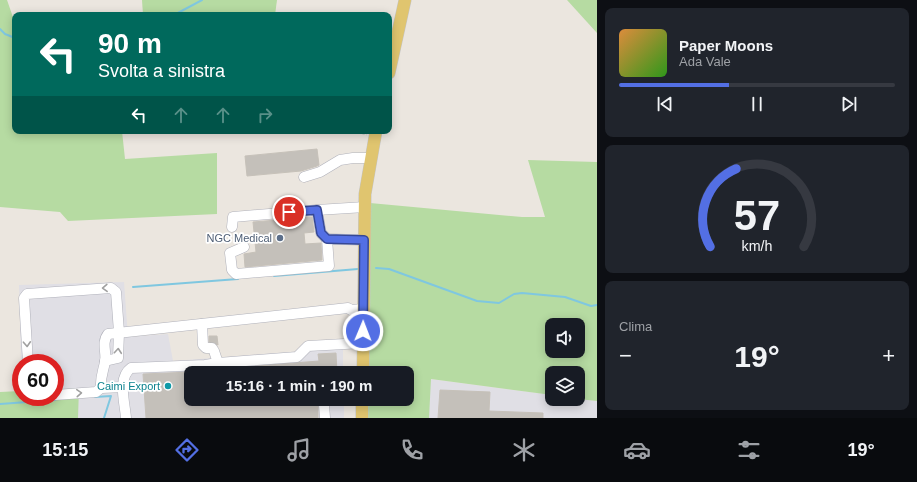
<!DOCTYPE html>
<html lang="it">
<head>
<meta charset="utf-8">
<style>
	:root { --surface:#171b24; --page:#20242c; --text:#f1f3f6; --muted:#9ea1a6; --line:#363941; --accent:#536fe4 }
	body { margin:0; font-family:Arial,sans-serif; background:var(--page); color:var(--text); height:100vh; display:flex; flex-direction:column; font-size:15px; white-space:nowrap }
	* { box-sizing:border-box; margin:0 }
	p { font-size:13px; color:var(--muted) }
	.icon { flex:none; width:22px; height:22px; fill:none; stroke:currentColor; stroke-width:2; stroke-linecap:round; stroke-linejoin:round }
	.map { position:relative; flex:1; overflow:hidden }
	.sheet { display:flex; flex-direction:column; gap:8px; padding:8px; background:#0d0f14; width:320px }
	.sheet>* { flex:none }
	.top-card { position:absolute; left:12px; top:12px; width:380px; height:122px; border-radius:8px; box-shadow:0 2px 10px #0003; background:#00695c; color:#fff; overflow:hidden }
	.controls { position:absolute; left:545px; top:318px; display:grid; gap:8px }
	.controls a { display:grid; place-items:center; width:40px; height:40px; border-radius:8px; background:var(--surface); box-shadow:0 2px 10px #0003; font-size:20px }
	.speed { position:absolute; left:12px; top:354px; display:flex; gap:8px; font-size:20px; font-weight:700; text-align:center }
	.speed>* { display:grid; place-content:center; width:52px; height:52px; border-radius:50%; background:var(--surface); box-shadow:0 2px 10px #0003; line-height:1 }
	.speed .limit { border:6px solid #d22; background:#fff; color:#111 }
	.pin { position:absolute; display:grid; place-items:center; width:34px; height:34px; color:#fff; margin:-17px; border:2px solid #fff; border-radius:50%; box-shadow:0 1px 4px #0007 }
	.me { position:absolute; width:44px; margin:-22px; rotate:1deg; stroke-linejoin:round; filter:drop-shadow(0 0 3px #0008) }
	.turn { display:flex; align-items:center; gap:14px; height:84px; padding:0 20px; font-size:18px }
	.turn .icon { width:52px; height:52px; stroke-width:2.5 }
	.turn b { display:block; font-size:28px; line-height:34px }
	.lanes { display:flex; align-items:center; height:38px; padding:0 20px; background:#0003; justify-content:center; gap:20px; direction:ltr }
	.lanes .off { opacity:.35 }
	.big { font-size:30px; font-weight:700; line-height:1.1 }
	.sheet .tile { flex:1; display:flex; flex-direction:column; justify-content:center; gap:6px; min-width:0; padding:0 14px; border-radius:8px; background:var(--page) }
	.sheet .dial { align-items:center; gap:0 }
	.dial svg { height:104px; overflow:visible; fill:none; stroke:var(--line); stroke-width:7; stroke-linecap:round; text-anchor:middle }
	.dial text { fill:var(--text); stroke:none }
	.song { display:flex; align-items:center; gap:12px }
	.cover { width:48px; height:48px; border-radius:6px; background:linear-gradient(135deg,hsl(30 70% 55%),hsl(110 70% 35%)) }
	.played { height:4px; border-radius:2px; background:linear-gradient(90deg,var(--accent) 40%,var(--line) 40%) }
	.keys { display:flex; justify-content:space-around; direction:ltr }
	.heat { display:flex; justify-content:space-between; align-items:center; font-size:22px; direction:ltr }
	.trip { position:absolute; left:184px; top:366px; width:230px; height:40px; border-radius:8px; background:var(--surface); box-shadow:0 2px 10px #0003; font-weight:700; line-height:40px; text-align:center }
	.dock { display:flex; height:64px; justify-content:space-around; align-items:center; background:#090b0e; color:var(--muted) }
	.dock .icon { width:28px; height:28px }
	.dock .current { color:var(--accent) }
	.dock b { font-size:18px; color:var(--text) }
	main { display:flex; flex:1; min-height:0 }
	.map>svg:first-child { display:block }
</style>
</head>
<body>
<main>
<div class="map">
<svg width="597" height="418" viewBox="0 0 597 418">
	<rect width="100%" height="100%" fill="#ebe6df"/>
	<!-- industrial -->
	<g fill="#e0dfe5">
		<polygon points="124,282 128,337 168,334 173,361 343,348 343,373 191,373 191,399 344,399 344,418 14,418 21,380 21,397 55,397 55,363 21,363 19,285"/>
		<polygon points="407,376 552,395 552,399 578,399 597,401 597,418 368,418 407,399"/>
	</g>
	<!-- green -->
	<g fill="#b6dba2" fill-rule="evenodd">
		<polygon points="0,0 7,0 15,23 15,131 122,131 125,159 217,153 217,214 68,221 60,212 0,207"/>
		<polygon points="142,0 277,0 275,15 143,15"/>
		<polygon points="567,0 597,0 597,33"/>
		<path d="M528 160 597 162V401L578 399V373H552V395L431 379 429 418H366V399H407V373H368L370 203 522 217H545ZM552 325H578V351H552Z"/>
		<polygon points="79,388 78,418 0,418 0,392 21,391 21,397 55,397 55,390"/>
	</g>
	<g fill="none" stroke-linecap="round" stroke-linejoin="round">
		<!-- stream -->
		<g stroke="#7fc7e0" stroke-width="2">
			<polyline points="174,15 202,0"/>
			<polyline points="0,29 5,34 15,38"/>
			<polyline points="376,268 389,269 477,301 499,303 514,294 522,293 565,297 591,306 597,305"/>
			<polyline points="274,276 358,269"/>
			<polyline points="133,287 238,279"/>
			<polyline points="95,397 111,396 104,418"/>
			<polyline points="0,404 55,400"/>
		</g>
	</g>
	<!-- building -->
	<g fill="#c4c0ba" stroke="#c6c1b9">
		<polygon points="317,149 319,165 317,166 301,171 247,176 245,156"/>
		<polygon points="312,217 314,232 304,233 305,244 321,243 322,260 245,267 244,254 256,252 253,222"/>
		<polygon points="209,336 217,336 218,345 209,342"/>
		<polygon points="336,353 337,373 201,373 219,369 319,361 318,354"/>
		<polygon points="191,372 191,399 320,399 318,405 318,418 146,418 143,374"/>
		<polygon points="440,390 490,392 489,411 543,413 543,418 438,418"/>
	</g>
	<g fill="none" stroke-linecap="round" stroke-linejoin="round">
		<defs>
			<g id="minor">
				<polyline points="304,177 320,172 340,160 353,158 371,158"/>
				<polyline points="232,227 233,217 317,210"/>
				<polyline points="327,239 321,233 317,210 365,207"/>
				<polyline points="244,247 230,253 232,270 236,274 329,266 327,239 364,240"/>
				<polyline points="202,324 203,345 206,348 212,348 214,351 218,363"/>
				<polyline points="28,363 24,298 27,294 111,288 116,292 119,332 118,358 105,361"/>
				<path d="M124 387 101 388C100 378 103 372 105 362 107 352 101 343 108 334L348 308 351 310 363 309"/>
				<polyline points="55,395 96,392 101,388"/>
				<polyline points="324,405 325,418"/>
				<path d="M126 418C125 403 117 378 131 368L205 365 218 363 297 357 308 346 363 343"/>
			</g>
			<g id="major">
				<polyline points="389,73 405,0"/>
				<polyline points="363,373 365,194 376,131"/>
				<polyline points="362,418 362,399"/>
			</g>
		</defs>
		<!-- minor casing -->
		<use href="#minor" stroke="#b0b1ba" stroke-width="11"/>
		<!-- major casing -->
		<use href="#major" stroke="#c4c4c4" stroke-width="13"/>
		<!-- path -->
		<polyline stroke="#c4c4c4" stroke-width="1" stroke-dasharray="3 2" stroke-linecap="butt" points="352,131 367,135"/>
		<!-- minor -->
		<use href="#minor" stroke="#fff" stroke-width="10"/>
		<!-- major -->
		<use href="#major" stroke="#e0c56f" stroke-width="12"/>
	</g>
	<!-- one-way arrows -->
	<defs><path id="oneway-chevron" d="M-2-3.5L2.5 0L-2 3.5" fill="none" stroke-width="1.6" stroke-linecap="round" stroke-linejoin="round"/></defs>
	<g stroke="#a0a0a0">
		<use href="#oneway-chevron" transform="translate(105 288) rotate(178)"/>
		<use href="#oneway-chevron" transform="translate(27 344) rotate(87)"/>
		<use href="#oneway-chevron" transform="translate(118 351) rotate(-85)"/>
		<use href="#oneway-chevron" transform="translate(79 393) rotate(-4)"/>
	</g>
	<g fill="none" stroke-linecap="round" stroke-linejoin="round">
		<defs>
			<polyline id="route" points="289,212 317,210 321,233 327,239 364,240 363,331"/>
		</defs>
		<!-- route casing -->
		<use href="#route" stroke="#364894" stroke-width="10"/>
		<!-- route -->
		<use href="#route" stroke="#536fe4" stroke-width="7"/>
	</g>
	<!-- markers -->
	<circle fill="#5c6f8a" stroke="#fff" stroke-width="1.5" cx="280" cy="238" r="4"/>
	<circle fill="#0f9aa8" stroke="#fff" stroke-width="1.5" cx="168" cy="386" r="4"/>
	<g text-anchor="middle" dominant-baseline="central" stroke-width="3.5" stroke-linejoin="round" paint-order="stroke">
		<!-- service labels -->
		<g font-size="11" fill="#4e5e75" stroke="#fff" text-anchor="end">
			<text x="272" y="238">NGC Medical</text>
		</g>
		<!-- culture labels -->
		<g font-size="11" fill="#0d838f" stroke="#fff" text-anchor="end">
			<text x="160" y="386">Caimi Export</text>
		</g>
	</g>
</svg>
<div class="controls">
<a><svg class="icon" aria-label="sound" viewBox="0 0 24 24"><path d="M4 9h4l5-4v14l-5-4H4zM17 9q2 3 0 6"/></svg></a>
<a><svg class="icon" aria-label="layers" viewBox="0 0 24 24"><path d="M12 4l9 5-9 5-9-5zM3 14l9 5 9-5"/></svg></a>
</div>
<div class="speed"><div class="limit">60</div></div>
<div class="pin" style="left:289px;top:212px;background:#d93025"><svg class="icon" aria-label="arrive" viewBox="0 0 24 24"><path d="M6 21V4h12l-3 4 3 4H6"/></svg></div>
<svg class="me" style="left:363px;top:331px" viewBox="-20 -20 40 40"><circle r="17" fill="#536fe4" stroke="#fff" stroke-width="3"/><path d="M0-11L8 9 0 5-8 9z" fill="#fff"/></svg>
<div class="trip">15:16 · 1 min · 190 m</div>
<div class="top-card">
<div class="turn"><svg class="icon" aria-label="left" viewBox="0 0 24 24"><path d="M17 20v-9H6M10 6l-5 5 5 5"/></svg><div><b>90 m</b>Svolta a sinistra</div></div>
<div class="lanes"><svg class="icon" aria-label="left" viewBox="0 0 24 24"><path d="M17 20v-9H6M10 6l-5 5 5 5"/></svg><svg class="icon off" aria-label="ahead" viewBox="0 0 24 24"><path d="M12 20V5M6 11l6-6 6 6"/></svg><svg class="icon off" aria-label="ahead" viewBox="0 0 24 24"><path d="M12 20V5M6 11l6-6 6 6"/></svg><svg class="icon off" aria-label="right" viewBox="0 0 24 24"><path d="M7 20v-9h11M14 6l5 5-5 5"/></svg></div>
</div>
</div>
<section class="sheet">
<div class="tile">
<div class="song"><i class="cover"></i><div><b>Paper Moons</b><p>Ada Vale</p></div></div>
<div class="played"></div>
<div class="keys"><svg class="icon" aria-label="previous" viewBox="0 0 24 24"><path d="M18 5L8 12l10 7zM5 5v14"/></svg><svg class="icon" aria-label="pause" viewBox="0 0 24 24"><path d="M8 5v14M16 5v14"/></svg><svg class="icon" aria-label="next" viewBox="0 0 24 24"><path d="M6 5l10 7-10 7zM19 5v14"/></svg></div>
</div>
<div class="tile dial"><svg viewBox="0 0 100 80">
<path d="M14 69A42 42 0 1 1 86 69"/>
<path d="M14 69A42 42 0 0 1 34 9" stroke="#536fe4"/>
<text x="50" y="56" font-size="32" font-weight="700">57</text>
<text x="50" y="72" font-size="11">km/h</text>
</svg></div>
<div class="tile"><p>Clima</p>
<div class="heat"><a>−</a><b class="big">19°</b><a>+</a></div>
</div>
</section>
</main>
<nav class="dock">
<b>15:15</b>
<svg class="icon current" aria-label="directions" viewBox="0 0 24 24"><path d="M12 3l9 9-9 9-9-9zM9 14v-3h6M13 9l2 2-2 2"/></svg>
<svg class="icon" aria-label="music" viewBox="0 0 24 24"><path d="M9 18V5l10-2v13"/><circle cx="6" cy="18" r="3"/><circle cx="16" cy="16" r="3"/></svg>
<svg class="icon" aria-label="phone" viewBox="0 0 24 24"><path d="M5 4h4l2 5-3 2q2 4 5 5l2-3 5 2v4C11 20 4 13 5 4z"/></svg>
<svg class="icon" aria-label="climate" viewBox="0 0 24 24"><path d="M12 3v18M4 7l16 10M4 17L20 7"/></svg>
<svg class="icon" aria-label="car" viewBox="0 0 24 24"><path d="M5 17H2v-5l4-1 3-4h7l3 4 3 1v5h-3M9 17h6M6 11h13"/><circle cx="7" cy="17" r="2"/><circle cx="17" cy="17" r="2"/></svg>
<svg class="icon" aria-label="filters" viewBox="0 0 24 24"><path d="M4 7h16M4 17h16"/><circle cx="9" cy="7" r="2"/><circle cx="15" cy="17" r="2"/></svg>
<b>19°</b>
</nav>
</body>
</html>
